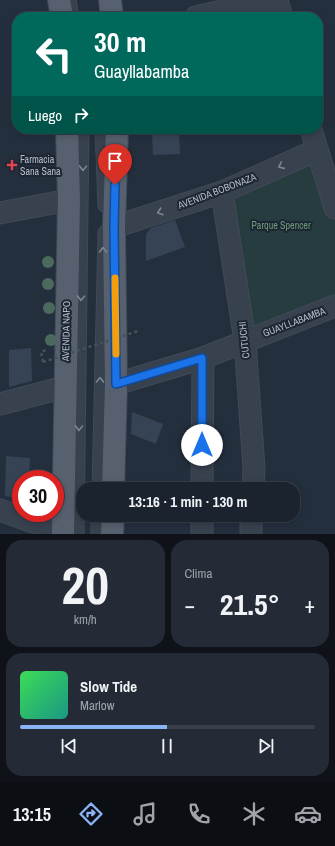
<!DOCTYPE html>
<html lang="es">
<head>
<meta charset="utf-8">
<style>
	:root { --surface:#1b232e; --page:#242b36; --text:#f1f3f6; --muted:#a0a4aa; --line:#39404a; --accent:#8ab4f8 }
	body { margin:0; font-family:"Archivo Narrow",sans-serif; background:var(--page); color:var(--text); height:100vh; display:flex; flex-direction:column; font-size:15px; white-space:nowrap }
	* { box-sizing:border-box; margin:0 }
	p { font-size:13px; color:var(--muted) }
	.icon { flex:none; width:22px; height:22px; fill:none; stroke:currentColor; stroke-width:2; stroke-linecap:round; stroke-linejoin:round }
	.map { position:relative; height:534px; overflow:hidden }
	.sheet { display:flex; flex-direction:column; gap:6px; padding:6px; background:#0f1319; flex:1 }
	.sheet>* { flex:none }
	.hud { position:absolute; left:12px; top:12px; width:311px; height:122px; border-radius:16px; box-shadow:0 2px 6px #0003,0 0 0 1px var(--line); background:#00695c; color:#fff; overflow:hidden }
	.speed { position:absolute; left:12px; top:470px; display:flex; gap:8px; font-size:20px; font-weight:700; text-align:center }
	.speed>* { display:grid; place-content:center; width:52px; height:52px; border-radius:50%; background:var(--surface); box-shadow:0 2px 6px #0003,0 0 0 1px var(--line); line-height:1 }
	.speed .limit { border:6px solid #d22; background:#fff; color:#111 }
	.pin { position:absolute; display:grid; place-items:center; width:34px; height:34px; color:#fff; margin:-41px -17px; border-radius:50% 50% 50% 0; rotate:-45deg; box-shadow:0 0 4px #0007 }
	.pin .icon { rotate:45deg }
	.me { position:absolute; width:44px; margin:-22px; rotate:0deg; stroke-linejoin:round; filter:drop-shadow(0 0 3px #0008) }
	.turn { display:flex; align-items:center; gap:14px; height:84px; padding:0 16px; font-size:18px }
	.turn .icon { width:52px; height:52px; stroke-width:2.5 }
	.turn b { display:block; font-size:28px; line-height:34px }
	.then { display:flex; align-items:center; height:38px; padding:0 16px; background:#0003; gap:8px; font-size:15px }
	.big { font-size:30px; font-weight:700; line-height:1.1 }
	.sheet .tile { flex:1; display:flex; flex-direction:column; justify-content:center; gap:6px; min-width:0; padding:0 14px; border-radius:16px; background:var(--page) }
	.sheet .dial { align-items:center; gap:0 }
	.dial b { font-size:52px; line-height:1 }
	.song { display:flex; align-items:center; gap:12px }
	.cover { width:48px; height:48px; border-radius:6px; background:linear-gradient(135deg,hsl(130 70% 55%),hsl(170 70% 35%)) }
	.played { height:4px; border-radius:2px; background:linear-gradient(90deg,var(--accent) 50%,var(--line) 50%) }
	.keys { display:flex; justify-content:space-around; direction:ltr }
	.heat { display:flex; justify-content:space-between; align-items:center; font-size:22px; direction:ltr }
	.sheet .tiles { flex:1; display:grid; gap:6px; grid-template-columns:1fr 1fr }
	.tile:last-child { grid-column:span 2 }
	.trip { position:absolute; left:76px; top:482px; width:224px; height:40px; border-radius:16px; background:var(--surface); box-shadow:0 2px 6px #0003,0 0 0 1px var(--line); font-weight:700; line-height:40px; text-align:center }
	.menu { display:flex; height:64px; justify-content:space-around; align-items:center; background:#0b0e12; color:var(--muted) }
	.menu .icon { width:28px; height:28px }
	.menu .on { color:var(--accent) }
	.menu b { font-size:18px; color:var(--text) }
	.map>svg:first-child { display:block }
</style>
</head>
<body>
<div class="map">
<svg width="335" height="534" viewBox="0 0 335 534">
	<rect width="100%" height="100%" fill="#242f3e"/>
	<!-- green -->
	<polygon fill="#263c3f" points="317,150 335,208 335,306 245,341 222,192"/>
	<!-- building -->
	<g fill="#364354">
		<polygon points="179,131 180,154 153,155 152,132"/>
		<polygon points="175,220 185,247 146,261 146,234 151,228"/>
		<polygon points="31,348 32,381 9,387 9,350"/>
		<polygon points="132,412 163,424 156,444 131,434"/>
		<polygon points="6,456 30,458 29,479 21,479 21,499 5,496"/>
	</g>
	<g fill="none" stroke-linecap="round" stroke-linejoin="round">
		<defs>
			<g id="service">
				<polyline points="70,0 73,17"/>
				<polyline points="101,129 104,206"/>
				<polyline points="98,489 104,232"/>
				<polyline points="78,534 83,129"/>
				<polyline points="97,534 97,515"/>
			</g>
			<g id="minor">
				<polyline points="277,0 282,17"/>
				<polyline points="196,17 269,0"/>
				<polyline points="311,129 335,208"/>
				<polyline points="222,192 245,341 254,468 253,489"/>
				<polyline points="0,213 69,200"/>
				<polyline points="114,227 222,192 317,150"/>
				<polyline points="116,384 203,358 335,306"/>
				<polyline points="0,404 65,387"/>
				<polyline points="202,489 203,358"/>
				<polyline points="0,510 63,533"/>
				<polyline points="202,534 202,515"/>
				<polyline points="251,534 251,515"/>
			</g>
			<g id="primary">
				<polyline points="59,0 62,17"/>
				<polyline points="110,0 112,17"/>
				<polyline points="113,489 116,384 114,227 117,129"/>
				<polyline points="63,534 69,200 67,129"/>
				<polyline points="112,534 113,515"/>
			</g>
		</defs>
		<!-- service casing -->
		<use href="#service" stroke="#414a57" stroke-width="13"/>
		<!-- minor casing -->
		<use href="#minor" stroke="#414a57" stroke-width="23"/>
		<!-- primary casing -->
		<use href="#primary" stroke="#414a57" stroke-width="24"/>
		<!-- path -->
		<polyline stroke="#3f5557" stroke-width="2.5" stroke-dasharray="3 3" stroke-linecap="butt" points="43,362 41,352 46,350"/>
		<!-- service -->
		<use href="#service" stroke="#38414e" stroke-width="11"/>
		<!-- minor -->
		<use href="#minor" stroke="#38414e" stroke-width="21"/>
		<!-- primary -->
		<use href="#primary" stroke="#56606e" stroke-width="22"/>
		<!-- path-bridge -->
		<polyline stroke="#3f5557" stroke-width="2.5" stroke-dasharray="3 3" stroke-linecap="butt" points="43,362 138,331"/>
	</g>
	<!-- trees -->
	<g fill="#4b6a5d">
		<circle cx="48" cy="262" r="6"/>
		<circle cx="48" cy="284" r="6"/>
		<circle cx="49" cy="308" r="6"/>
		<circle cx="51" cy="340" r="6"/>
	</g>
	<!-- one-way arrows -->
	<defs><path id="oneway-chevron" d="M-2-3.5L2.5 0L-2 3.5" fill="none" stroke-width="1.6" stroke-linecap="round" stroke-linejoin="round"/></defs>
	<g stroke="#7c8592">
		<use href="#oneway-chevron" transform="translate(281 166) rotate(156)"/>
		<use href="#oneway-chevron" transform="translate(83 168) rotate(91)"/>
		<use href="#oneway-chevron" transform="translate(160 212) rotate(162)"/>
		<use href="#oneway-chevron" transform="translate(103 250) rotate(-89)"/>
		<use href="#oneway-chevron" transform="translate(81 298) rotate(91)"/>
		<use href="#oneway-chevron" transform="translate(100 380) rotate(-89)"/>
		<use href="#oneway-chevron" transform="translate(79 428) rotate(91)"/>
	</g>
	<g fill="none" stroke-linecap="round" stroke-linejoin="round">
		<defs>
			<polyline id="route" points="115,185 114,227 116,384 202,358 202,445"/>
		</defs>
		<!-- route casing -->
		<use href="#route" stroke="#114b97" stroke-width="10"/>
		<!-- route -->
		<use href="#route" stroke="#1a73e8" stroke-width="7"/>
		<!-- slow -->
		<polyline stroke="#f59e0b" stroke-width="7" points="115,278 116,354"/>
	</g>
	<!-- markers -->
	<path fill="#e0444e" stroke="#1d2633" stroke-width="1.5" d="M10 159h4v4h4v4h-4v4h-4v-4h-4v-4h4z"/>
	<g text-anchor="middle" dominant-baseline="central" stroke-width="4" stroke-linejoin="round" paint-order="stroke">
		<!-- poi labels -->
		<g font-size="10" fill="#b4bcc9" stroke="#1d2633" text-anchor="start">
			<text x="20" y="159">Farmacia<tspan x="20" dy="12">Sana Sana</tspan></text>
		</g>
		<!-- street labels -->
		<g font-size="10" fill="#b4bcc9" stroke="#1d2633">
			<text transform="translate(217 191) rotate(-21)">AVENIDA BOBONAZA</text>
			<text transform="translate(294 322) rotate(-21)">GUAYLLABAMBA</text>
			<text transform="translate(66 331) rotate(-89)">AVENIDA NAPO</text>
			<text transform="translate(244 340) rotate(-96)">CUTUCHI</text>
		</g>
		<!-- park labels -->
		<g font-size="10" fill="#6b9a76" stroke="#1d2633">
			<text x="281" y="225">Parque Spencer</text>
		</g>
	</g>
</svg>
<div class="speed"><div class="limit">30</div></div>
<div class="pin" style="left:115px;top:185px;background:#d93025"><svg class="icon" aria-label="arrive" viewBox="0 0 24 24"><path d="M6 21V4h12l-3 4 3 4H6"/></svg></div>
<svg class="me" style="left:202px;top:445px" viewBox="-20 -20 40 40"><circle r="19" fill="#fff"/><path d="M0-13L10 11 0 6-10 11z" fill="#1a73e8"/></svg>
<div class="trip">13:16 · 1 min · 130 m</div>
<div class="hud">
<div class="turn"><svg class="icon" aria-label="left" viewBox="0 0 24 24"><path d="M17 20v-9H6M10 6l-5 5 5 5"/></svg><div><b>30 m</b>Guayllabamba</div></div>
<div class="then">Luego<svg class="icon" aria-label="right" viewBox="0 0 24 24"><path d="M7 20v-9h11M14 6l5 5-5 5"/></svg></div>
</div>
</div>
<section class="sheet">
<div class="tiles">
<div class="tile dial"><b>20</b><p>km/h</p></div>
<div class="tile"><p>Clima</p>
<div class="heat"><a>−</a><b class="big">21.5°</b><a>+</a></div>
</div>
<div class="tile">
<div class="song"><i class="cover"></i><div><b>Slow Tide</b><p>Marlow</p></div></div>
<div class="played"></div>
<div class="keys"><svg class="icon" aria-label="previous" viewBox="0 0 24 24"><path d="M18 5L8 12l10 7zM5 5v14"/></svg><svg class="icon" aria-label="pause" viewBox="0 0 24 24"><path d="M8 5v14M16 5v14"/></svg><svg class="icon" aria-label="next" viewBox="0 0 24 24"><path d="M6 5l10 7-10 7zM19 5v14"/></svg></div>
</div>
</div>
</section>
<nav class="menu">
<b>13:15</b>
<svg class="icon on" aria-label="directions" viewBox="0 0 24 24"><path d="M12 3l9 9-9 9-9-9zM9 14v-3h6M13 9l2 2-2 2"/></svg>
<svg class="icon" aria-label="music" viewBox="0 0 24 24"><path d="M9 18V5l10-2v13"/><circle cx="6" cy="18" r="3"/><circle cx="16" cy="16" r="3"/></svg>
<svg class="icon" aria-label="phone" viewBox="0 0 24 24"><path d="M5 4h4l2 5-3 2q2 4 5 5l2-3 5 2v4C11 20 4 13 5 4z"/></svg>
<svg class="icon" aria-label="climate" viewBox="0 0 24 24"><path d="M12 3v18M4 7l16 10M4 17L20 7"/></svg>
<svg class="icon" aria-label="car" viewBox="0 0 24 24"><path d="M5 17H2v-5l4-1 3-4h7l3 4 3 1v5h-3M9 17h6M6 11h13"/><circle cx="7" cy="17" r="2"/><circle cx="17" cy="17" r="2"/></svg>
</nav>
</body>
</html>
